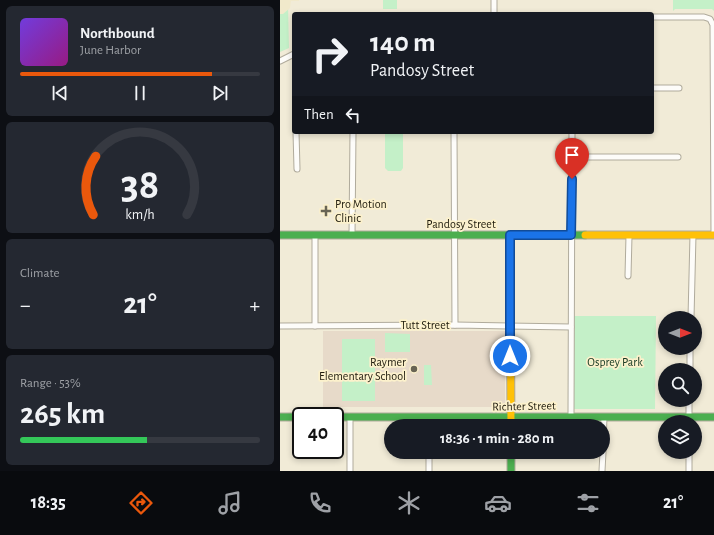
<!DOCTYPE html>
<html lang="en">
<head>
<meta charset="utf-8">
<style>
	:root { --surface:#171b24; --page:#242831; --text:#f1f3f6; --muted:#9ea1a6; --line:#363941; --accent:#ea580c }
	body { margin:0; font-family:"Alegreya Sans",sans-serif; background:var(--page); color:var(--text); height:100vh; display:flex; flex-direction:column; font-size:15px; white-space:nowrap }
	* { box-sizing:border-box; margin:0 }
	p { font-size:13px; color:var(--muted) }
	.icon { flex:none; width:22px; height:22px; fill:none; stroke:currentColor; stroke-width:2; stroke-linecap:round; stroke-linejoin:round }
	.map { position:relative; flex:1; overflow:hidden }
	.sheet { display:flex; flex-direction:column; gap:6px; padding:6px; background:#0d0f14; width:280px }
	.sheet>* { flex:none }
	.guide { position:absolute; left:12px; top:12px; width:362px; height:122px; border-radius:4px; box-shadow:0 2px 6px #0003; background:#171b24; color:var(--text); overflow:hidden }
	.needle { width:26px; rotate:90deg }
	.fabs { position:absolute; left:378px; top:311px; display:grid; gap:8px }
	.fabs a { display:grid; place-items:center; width:44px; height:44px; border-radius:50%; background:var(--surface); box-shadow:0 2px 6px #0003; font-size:20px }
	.speed { position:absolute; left:12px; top:407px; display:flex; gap:8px; font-size:20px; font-weight:700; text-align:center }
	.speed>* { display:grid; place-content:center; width:52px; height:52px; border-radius:50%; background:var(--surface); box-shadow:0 2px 6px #0003; line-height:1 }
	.speed .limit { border:2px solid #111; border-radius:6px; background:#fff; color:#111 }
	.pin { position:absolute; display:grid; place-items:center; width:34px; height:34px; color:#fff; margin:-41px -17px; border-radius:50% 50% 50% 0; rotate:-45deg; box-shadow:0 0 4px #0007 }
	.pin .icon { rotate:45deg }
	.me { position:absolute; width:44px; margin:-22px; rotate:0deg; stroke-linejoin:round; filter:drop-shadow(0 0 3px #0008) }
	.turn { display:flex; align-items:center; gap:14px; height:84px; padding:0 12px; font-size:18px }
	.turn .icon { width:52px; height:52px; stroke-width:2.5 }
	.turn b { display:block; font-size:28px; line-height:34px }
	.then { display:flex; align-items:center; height:38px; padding:0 12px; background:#0003; gap:8px; font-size:15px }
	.big { font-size:30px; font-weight:700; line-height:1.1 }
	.sheet .tile { flex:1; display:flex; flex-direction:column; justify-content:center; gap:6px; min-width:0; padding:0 14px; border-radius:6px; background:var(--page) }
	.sheet .dial { align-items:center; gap:0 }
	.dial svg { height:104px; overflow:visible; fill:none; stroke:var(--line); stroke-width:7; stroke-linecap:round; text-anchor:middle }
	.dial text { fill:var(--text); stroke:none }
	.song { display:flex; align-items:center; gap:12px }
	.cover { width:48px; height:48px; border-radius:6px; background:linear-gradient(135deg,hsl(260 70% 55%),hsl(310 70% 35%)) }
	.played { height:4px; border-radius:2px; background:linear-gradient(90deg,var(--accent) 80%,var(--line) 80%) }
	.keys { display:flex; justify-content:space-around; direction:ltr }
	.heat { display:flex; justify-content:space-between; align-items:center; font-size:22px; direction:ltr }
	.charge { height:6px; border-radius:3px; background:linear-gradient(90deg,#34c759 53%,var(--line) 0) }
	.trip { position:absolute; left:104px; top:419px; width:226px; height:40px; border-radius:20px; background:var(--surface); box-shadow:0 2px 6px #0003; font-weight:700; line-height:40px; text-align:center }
	.menu { display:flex; height:64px; justify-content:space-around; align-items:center; background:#090b0e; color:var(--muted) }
	.menu .icon { width:28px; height:28px }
	.menu .current { color:var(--accent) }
	.menu b { font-size:18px; color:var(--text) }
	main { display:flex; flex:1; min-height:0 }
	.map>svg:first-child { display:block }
</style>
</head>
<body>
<main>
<section class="sheet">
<div class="tile">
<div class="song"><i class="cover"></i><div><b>Northbound</b><p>June Harbor</p></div></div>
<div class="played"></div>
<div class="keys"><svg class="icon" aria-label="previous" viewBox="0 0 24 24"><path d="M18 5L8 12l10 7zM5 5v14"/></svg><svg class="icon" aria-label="pause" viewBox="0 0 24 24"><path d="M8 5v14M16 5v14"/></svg><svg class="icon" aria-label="next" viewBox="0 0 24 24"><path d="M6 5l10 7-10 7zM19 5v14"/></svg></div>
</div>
<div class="tile dial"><svg viewBox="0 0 100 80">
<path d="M14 69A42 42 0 1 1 86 69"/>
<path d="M14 69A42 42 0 0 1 16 24" stroke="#ea580c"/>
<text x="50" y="56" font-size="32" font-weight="700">38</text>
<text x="50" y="72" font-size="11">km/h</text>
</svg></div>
<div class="tile"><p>Climate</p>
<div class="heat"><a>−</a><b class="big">21°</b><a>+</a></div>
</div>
<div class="tile"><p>Range · 53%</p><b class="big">265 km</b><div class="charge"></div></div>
</section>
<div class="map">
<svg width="434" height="471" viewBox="0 0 434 471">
	<rect width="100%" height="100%" fill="#f1ebd7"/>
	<!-- education -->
	<rect fill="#e7dac9" x="43" y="331" width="182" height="76"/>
	<!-- green -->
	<g fill="#c4f0c8">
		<rect x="103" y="0" width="14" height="9"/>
		<polygon points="393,0 434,0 434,11 432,9 395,9 393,11"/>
		<polygon points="8,4 9,48 0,52 0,10"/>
		<polygon points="105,132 123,132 123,168 121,171 108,171 105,168"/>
		<polygon points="294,316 376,316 375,409 294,409"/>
		<polygon points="105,333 130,334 130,352 105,352"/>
		<rect x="62" y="339" width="33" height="62"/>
		<polygon points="144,365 151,365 152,385 144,385"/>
	</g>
	<!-- sand -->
	<polygon fill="#f1e9cb" points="0,0 19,0 19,1 11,1 10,8 3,14 0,14"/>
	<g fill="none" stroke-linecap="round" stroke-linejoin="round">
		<defs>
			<g id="street">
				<polyline points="214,14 214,0"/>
				<polyline points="372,17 424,17 430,19 433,25 434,235"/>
				<polyline points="0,61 14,54"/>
				<polyline points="372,88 399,88"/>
				<polyline points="16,132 17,169"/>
				<polyline points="174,132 175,325"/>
				<polyline points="292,157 398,157"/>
				<polyline points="72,235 73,132"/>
				<polyline points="348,276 349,236"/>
				<polyline points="411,318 413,235"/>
				<polyline points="0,326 175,325 291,327"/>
				<polyline points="35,326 35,235"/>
				<polyline points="410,370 410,348"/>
				<polyline points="291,416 292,132"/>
				<polyline points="148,417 149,426"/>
				<polyline points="409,422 409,400"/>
				<polyline points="323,443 324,417"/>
				<polyline points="149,452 149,471"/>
				<polyline points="70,471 70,417"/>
				<polyline points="322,471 323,452"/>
				<polyline points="409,471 409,452"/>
			</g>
			<g id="fast">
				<polyline points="0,235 305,235"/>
				<polyline points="0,417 21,417"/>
				<polyline points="55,417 434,417"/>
				<polyline points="231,452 231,471"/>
			</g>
			<g id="slow">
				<polyline points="230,235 231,426"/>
				<polyline points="305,235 434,235"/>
			</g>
		</defs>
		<!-- street casing -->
		<use href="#street" stroke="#b0ab9c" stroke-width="7"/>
		<!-- fast casing -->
		<use href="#fast" stroke="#b0ab9c" stroke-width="9"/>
		<!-- slow casing -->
		<use href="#slow" stroke="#b0ab9c" stroke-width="9"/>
		<!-- street -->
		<use href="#street" stroke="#fdfcf9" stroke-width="5"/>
		<!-- fast -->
		<use href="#fast" stroke="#4caf50" stroke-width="7"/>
		<!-- slow -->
		<use href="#slow" stroke="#ffc107" stroke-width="7"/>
	</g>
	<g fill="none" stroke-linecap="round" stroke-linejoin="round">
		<defs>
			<polyline id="route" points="230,356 230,235 291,235 292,179"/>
		</defs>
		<!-- route casing -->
		<use href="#route" stroke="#114b97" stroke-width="10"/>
		<!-- route -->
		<use href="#route" stroke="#1a73e8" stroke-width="7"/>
	</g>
	<!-- markers -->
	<g fill="#686454" stroke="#fcf1cc" stroke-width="1.5">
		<path d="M44 205h4v4h4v4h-4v4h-4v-4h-4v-4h4z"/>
		<circle cx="134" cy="369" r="4"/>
	</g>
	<g text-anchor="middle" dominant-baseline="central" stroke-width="3.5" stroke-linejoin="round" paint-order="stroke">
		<!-- poi labels -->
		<g font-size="12" fill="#1f1b0d" stroke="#fcf1cc" text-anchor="start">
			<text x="55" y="204">Pro Motion<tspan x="55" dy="14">Clinic</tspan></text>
			<text x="126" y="362" text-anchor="end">Raymer<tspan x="126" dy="14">Elementary School</tspan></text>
		</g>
		<!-- street labels -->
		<g font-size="12" fill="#1f1b0d" stroke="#fcf1cc">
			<text x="181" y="224">Pandosy Street</text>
			<text x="145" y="325">Tutt Street</text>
			<text transform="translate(244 406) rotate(-1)">Richter Street</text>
		</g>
		<!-- park labels -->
		<g font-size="12" fill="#123620" stroke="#fcf1cc">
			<text x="335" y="362">Osprey Park</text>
		</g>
	</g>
</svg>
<div class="fabs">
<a><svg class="needle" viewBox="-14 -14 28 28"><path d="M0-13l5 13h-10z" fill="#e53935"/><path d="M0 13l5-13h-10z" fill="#9ea1a6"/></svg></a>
<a><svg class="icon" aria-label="search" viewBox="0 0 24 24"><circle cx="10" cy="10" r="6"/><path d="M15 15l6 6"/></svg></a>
<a><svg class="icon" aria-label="layers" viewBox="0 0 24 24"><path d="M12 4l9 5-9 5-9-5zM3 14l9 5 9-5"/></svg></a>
</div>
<div class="speed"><div class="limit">40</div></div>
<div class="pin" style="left:292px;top:179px;background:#d93025"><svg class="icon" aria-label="arrive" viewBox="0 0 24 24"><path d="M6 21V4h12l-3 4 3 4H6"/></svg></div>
<svg class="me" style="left:230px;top:356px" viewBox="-20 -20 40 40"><circle r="17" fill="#1a73e8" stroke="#fff" stroke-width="3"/><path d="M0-11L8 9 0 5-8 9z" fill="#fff"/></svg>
<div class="trip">18:36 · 1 min · 280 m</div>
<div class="guide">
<div class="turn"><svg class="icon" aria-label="right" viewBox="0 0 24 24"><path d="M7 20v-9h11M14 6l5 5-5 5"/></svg><div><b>140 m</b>Pandosy Street</div></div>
<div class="then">Then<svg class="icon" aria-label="left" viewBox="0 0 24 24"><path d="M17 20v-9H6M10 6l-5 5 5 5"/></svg></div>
</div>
</div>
</main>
<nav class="menu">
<b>18:35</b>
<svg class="icon current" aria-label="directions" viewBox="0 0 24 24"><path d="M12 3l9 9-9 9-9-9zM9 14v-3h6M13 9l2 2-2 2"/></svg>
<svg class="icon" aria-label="music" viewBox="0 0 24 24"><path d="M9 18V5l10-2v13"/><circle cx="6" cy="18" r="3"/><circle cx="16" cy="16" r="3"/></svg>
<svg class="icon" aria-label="phone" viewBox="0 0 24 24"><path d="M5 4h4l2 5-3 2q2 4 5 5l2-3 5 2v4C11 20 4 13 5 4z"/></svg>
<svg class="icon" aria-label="climate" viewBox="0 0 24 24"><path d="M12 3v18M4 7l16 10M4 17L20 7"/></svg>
<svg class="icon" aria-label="car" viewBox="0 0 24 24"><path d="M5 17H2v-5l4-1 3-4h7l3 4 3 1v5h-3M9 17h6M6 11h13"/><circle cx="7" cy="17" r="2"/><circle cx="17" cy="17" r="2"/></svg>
<svg class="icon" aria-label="filters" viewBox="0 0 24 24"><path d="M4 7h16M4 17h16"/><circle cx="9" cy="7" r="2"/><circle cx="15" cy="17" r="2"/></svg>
<b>21°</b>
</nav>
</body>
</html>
